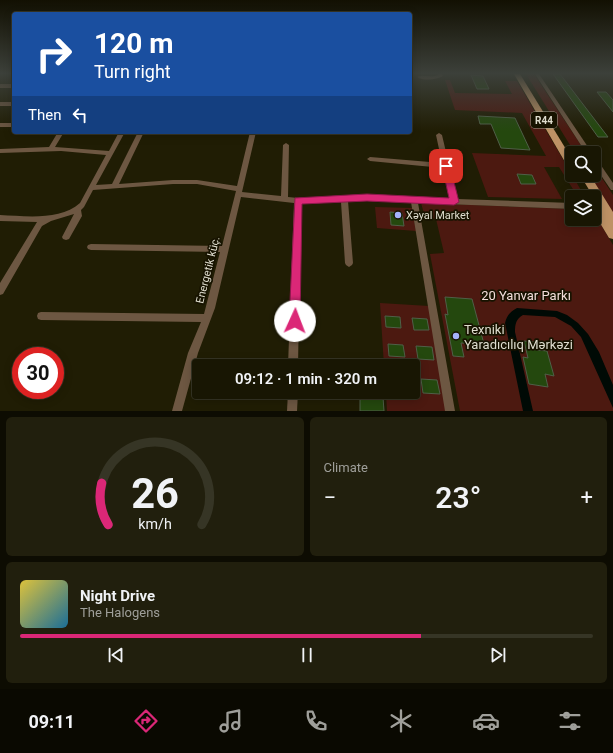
<!DOCTYPE html>
<html lang="en">
<head>
<meta charset="utf-8">
<style>
	:root { --surface:#181603; --page:#211f0d; --text:#f1f3f6; --muted:#9f9f9a; --line:#363525; --accent:#db2777 }
	body { margin:0; font-family:Roboto,sans-serif; background:var(--page); color:var(--text); height:100vh; display:flex; flex-direction:column; font-size:15px; white-space:nowrap }
	* { box-sizing:border-box; margin:0 }
	p { font-size:13px; color:var(--muted) }
	.icon { flex:none; width:22px; height:22px; fill:none; stroke:currentColor; stroke-width:2; stroke-linecap:round; stroke-linejoin:round }
	.map { position:relative; height:411px; overflow:hidden }
	.details { display:flex; flex-direction:column; gap:6px; padding:6px; background:#0d0c02; flex:1 }
	.details>* { flex:none }
	.hud { position:absolute; left:12px; top:12px; width:400px; height:122px; border-radius:4px; box-shadow:0 2px 10px #0003,0 0 0 1px var(--line); background:#1a4fa0; color:#fff; overflow:hidden }
	.fabs { position:absolute; left:565px; top:146px; display:grid; gap:8px }
	.fabs a { display:grid; place-items:center; width:36px; height:36px; border-radius:4px; background:var(--surface); box-shadow:0 2px 10px #0003,0 0 0 1px var(--line); font-size:20px }
	.speed { position:absolute; left:12px; top:347px; display:flex; gap:8px; font-size:20px; font-weight:700; text-align:center }
	.speed>* { display:grid; place-content:center; width:52px; height:52px; border-radius:50%; background:var(--surface); box-shadow:0 2px 10px #0003,0 0 0 1px var(--line); line-height:1 }
	.speed .limit { border:6px solid #d22; background:#fff; color:#111 }
	.pin { position:absolute; display:grid; place-items:center; width:34px; height:34px; color:#fff; margin:-17px; border-radius:8px; box-shadow:0 2px 6px #0006 }
	.me { position:absolute; width:44px; margin:-22px; rotate:2deg; stroke-linejoin:round; filter:drop-shadow(0 0 3px #0008) }
	.turn { display:flex; align-items:center; gap:14px; height:84px; padding:0 16px; font-size:18px }
	.turn .icon { width:52px; height:52px; stroke-width:2.5 }
	.turn b { display:block; font-size:28px; line-height:34px }
	.then { display:flex; align-items:center; height:38px; padding:0 16px; background:#0003; gap:8px; font-size:15px }
	.big { font-size:30px; font-weight:600; line-height:1.1 }
	.details .card { flex:1; display:flex; flex-direction:column; justify-content:center; gap:6px; min-width:0; padding:0 14px; border-radius:6px; background:var(--page) }
	.details .dial { align-items:center; gap:0 }
	.dial svg { height:104px; overflow:visible; fill:none; stroke:var(--line); stroke-width:7; stroke-linecap:round; text-anchor:middle }
	.dial text { fill:var(--text); stroke:none }
	.song { display:flex; align-items:center; gap:12px }
	.cover { width:48px; height:48px; border-radius:6px; background:linear-gradient(135deg,hsl(50 70% 55%),hsl(200 70% 35%)) }
	.played { height:4px; border-radius:2px; background:linear-gradient(90deg,var(--accent) 70%,var(--line) 70%) }
	.keys { display:flex; justify-content:space-around; direction:ltr }
	.heat { display:flex; justify-content:space-between; align-items:center; font-size:22px; direction:ltr }
	.details .tiles { flex:1; display:grid; gap:6px; grid-template-columns:1fr 1fr }
	.card:last-child { grid-column:span 2 }
	.trip { position:absolute; left:192px; top:359px; width:228px; height:40px; border-radius:4px; background:var(--surface); box-shadow:0 2px 10px #0003,0 0 0 1px var(--line); font-weight:600; line-height:40px; text-align:center }
	.tab-bar { display:flex; height:64px; justify-content:space-around; align-items:center; background:#0a0901; color:var(--muted) }
	.tab-bar .icon { width:28px; height:28px }
	.tab-bar .selected { color:var(--accent) }
	.tab-bar b { font-size:18px; color:var(--text) }
	.map>svg:first-child { display:block }
</style>
</head>
<body>
<div class="map">
<svg width="613" height="411" viewBox="0 0 613 411">
	<rect width="100%" height="100%" fill="#201d04"/>
	<!-- green -->
	<g fill="#4c1910">
		<polygon points="526,74 534,74 586,153 575,153"/>
		<polygon points="445,80 450,80 455,93 512,94 505,81 517,81 585,197 578,197 559,167 544,167 562,199 488,197 472,153 546,156 522,113 455,110"/>
		<polygon points="594,166 613,195 613,214 589,175 594,175"/>
		<polygon points="421,203 572,209 572,219 594,219 594,213 613,245 613,411 460,411 430,254 444,253 436,219 425,217"/>
		<polygon points="375,207 412,208 416,231 377,228"/>
		<polygon points="380,303 429,306 446,411 387,411 386,392 413,392 413,366 384,366"/>
	</g>
	<!-- water -->
	<path fill="#000a05" d="M517 308 557 311 567 315 578 323 588 334 599 352 613 385V408L581 337 571 326 555 317 523 315C516 319 515 324 515 332L533 411H523L505 323C507 315 510 312 517 308Z"/>
	<!-- building -->
	<g fill="#24480e" stroke="#4f5f48">
		<polygon points="553,74 560,74 608,137 598,137"/>
		<polygon points="471,75 483,76 489,89 477,89"/>
		<polygon points="597,92 606,92 613,100 613,112"/>
		<polygon points="478,116 515,118 530,150 501,148 491,124 480,124"/>
		<polygon points="517,174 532,175 536,184 521,184"/>
		<polygon points="390,212 402,213 404,226 391,225"/>
		<polygon points="445,297 472,299 484,344 461,343 464,357 453,356 445,314 448,315"/>
		<polygon points="385,316 400,317 401,328 386,327"/>
		<polygon points="412,318 427,319 429,330 414,330"/>
		<polygon points="524,341 535,342 537,350 547,351 554,376 545,374 548,387 529,384 523,357 528,358"/>
		<polygon points="388,344 403,345 405,357 389,356"/>
		<polygon points="416,346 432,347 434,360 418,359"/>
		<polygon points="421,379 437,380 440,394 423,393"/>
		<polygon points="360,396 383,397 384,411 360,411"/>
	</g>
	<g fill="none" stroke-linecap="round" stroke-linejoin="round">
		<!-- minor -->
		<g fill="#6d5742" fill-rule="evenodd">
			<path d="M438 74H442L443 76C436 80 424 81 417 77 423 74 431 78 438 75Z"/>
			<polygon points="535,74 539,74 592,153 586,153"/>
			<rect x="0" y="84" width="14" height="4"/>
			<rect x="0" y="102" width="14" height="4"/>
			<rect x="0" y="123" width="14" height="4"/>
			<path d="M58 132H64L55 147 109 151 119 132H125L96 185 112 184 138 132H144L119 184 173 180H197L237 186 250 132H256L242 192 281 196 283 145 286 143 289 145 288 197 298 198 367 195 450 199 443 168 370 161 367 159 370 157 442 163 436 135 439 133 442 135 457 199 572 203V209L418 203 455 411H445L411 202 367 201H348L353 263 352 265 349 267 346 265 345 263 341 202 301 204 298 366H288L294 203 241 197 215 308 198 353 182 411H172L188 353 201 322 41 320 38 319 37 316 38 313 41 312 204 314 220 252 91 250 88 249 87 247 88 245 91 244 222 246 236 191 197 184H173L93 190 84 207 81 210 82 216 69 239 66 240 63 239 62 237 74 214 51 221 42 226 3 294 0 295V283L37 222 0 221V215C25 216 60 221 80 203L106 155 61 151 0 153V149L49 147Z"/>
			<polygon points="594,158 596,158 613,183 613,190 611,190 594,165"/>
			<polygon points="288,392 298,392 297,411 287,411"/>
		</g>
		<!-- primary -->
		<g fill="#be9265" fill-rule="evenodd">
			<polygon points="514,74 520,74 572,159 572,170 569,169"/>
			<polygon points="580,175 590,175 613,212 613,239 609,238 594,213 594,200 596,201"/>
		</g>
	</g>
	<!-- sky -->
	<linearGradient id="sky" x2="0" y2="1"><stop stop-color="#121002"/><stop offset="0.56" stop-color="#3c403a"/><stop offset="1" stop-color="#3c403a" stop-opacity="0"/></linearGradient>
	<rect width="613" height="131" fill="url(#sky)"/>
	<!-- route -->
	<polygon fill="#db2777" stroke="#8e194d" points="446,163 450,166 459,202 454,205 367,201 302,204 300,321 299,325 295,327 291,325 289,321 295,198 367,194 449,198 442,166"/>
	<!-- markers -->
	<g fill="#a4b2fc" stroke="#171300" stroke-width="1.5">
		<circle cx="398" cy="215" r="4"/>
		<circle cx="456" cy="336" r="4"/>
	</g>
	<g text-anchor="middle" dominant-baseline="central" stroke-width="3.5" stroke-linejoin="round" paint-order="stroke">
		<!-- shield labels -->
		<rect fill="#171300" stroke="#a3a090" stroke-width="1" x="531" y="112" width="26" height="16" rx="3"/>
		<g font-size="10" font-weight="bold" fill="#dfddce">
			<text x="544" y="120">R44</text>
		</g>
		<!-- poi labels -->
		<g font-size="11" fill="#dfddce" stroke="#171300" text-anchor="start">
			<text x="406" y="215">Xəyal Market</text>
		</g>
		<!-- street labels -->
		<g font-size="11" fill="#dfddce" stroke="#171300">
			<text transform="translate(208 270) rotate(-76)">Energetik küç.</text>
		</g>
		<!-- near-park labels -->
		<g font-size="13" fill="#f3ddd9" stroke="#171300">
			<text x="526" y="295">20 Yanvar Parkı</text>
		</g>
		<!-- near-poi labels -->
		<g font-size="13" fill="#dfddce" stroke="#171300" text-anchor="start">
			<text x="464" y="329">Texniki<tspan x="464" dy="15">Yaradıcılıq Mərkəzi</tspan></text>
		</g>
	</g>
</svg>
<div class="fabs">
<a><svg class="icon" aria-label="search" viewBox="0 0 24 24"><circle cx="10" cy="10" r="6"/><path d="M15 15l6 6"/></svg></a>
<a><svg class="icon" aria-label="layers" viewBox="0 0 24 24"><path d="M12 4l9 5-9 5-9-5zM3 14l9 5 9-5"/></svg></a>
</div>
<div class="speed"><div class="limit">30</div></div>
<div class="pin" style="left:446px;top:166px;background:#d93025"><svg class="icon" aria-label="arrive" viewBox="0 0 24 24"><path d="M6 21V4h12l-3 4 3 4H6"/></svg></div>
<svg class="me" style="left:295px;top:321px" viewBox="-20 -20 40 40"><circle r="19" fill="#fff"/><path d="M0-13L10 11 0 6-10 11z" fill="#db2777"/></svg>
<div class="trip">09:12 · 1 min · 320 m</div>
<div class="hud">
<div class="turn"><svg class="icon" aria-label="right" viewBox="0 0 24 24"><path d="M7 20v-9h11M14 6l5 5-5 5"/></svg><div><b>120 m</b>Turn right</div></div>
<div class="then">Then<svg class="icon" aria-label="left" viewBox="0 0 24 24"><path d="M17 20v-9H6M10 6l-5 5 5 5"/></svg></div>
</div>
</div>
<section class="details">
<div class="tiles">
<div class="card dial"><svg viewBox="0 0 100 80">
<path d="M14 69A42 42 0 1 1 86 69"/>
<path d="M14 69A42 42 0 0 1 9 37" stroke="#db2777"/>
<text x="50" y="56" font-size="32" font-weight="700">26</text>
<text x="50" y="72" font-size="11">km/h</text>
</svg></div>
<div class="card"><p>Climate</p>
<div class="heat"><a>−</a><b class="big">23°</b><a>+</a></div>
</div>
<div class="card">
<div class="song"><i class="cover"></i><div><b>Night Drive</b><p>The Halogens</p></div></div>
<div class="played"></div>
<div class="keys"><svg class="icon" aria-label="previous" viewBox="0 0 24 24"><path d="M18 5L8 12l10 7zM5 5v14"/></svg><svg class="icon" aria-label="pause" viewBox="0 0 24 24"><path d="M8 5v14M16 5v14"/></svg><svg class="icon" aria-label="next" viewBox="0 0 24 24"><path d="M6 5l10 7-10 7zM19 5v14"/></svg></div>
</div>
</div>
</section>
<nav class="tab-bar">
<b>09:11</b>
<svg class="icon selected" aria-label="directions" viewBox="0 0 24 24"><path d="M12 3l9 9-9 9-9-9zM9 14v-3h6M13 9l2 2-2 2"/></svg>
<svg class="icon" aria-label="music" viewBox="0 0 24 24"><path d="M9 18V5l10-2v13"/><circle cx="6" cy="18" r="3"/><circle cx="16" cy="16" r="3"/></svg>
<svg class="icon" aria-label="phone" viewBox="0 0 24 24"><path d="M5 4h4l2 5-3 2q2 4 5 5l2-3 5 2v4C11 20 4 13 5 4z"/></svg>
<svg class="icon" aria-label="climate" viewBox="0 0 24 24"><path d="M12 3v18M4 7l16 10M4 17L20 7"/></svg>
<svg class="icon" aria-label="car" viewBox="0 0 24 24"><path d="M5 17H2v-5l4-1 3-4h7l3 4 3 1v5h-3M9 17h6M6 11h13"/><circle cx="7" cy="17" r="2"/><circle cx="17" cy="17" r="2"/></svg>
<svg class="icon" aria-label="filters" viewBox="0 0 24 24"><path d="M4 7h16M4 17h16"/><circle cx="9" cy="7" r="2"/><circle cx="15" cy="17" r="2"/></svg>
</nav>
</body>
</html>
